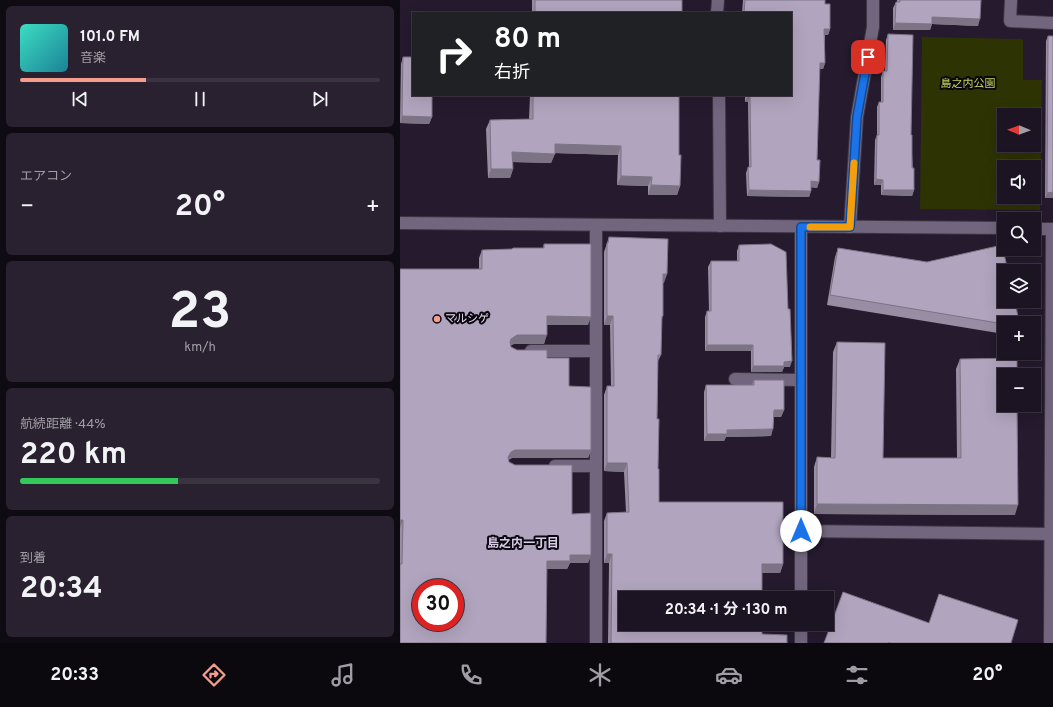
<!DOCTYPE html>
<html lang="ja">
<head>
<meta charset="utf-8">
<style>
	:root { --surface:#1c1422; --page:#29212f; --text:#f1f3f6; --muted:#a09ea5; --line:#3a3340; --accent:#f49d8d }
	body { margin:0; font-family:Overpass,"Noto Sans JP",sans-serif; background:var(--page); color:var(--text); height:100vh; display:flex; flex-direction:column; font-size:15px; white-space:nowrap }
	* { box-sizing:border-box; margin:0 }
	p { font-size:13px; color:var(--muted) }
	.icon { flex:none; width:22px; height:22px; fill:none; stroke:currentColor; stroke-width:2; stroke-linecap:round; stroke-linejoin:round }
	.map { position:relative; flex:1; overflow:hidden }
	.side { display:flex; flex-direction:column; gap:6px; padding:6px; background:#0f0b13; width:400px }
	.side>* { flex:none }
	.banner { position:absolute; left:12px; top:12px; width:380px; height:84px; border-radius:0px; box-shadow:0 4px 16px #0002,0 0 0 1px var(--line); background:#202124; color:#fff; overflow:hidden }
	.needle { width:26px; rotate:271deg }
	.fabs { position:absolute; left:597px; top:108px; display:grid; gap:8px }
	.fabs a { display:grid; place-items:center; width:44px; height:44px; border-radius:0px; background:var(--surface); box-shadow:0 4px 16px #0002,0 0 0 1px var(--line); font-size:20px }
	.speed { position:absolute; left:12px; top:579px; display:flex; gap:8px; font-size:20px; font-weight:700; text-align:center }
	.speed>* { display:grid; place-content:center; width:52px; height:52px; border-radius:50%; background:var(--surface); box-shadow:0 4px 16px #0002,0 0 0 1px var(--line); line-height:1 }
	.speed .limit { border:6px solid #d22; background:#fff; color:#111 }
	.pin { position:absolute; display:grid; place-items:center; width:34px; height:34px; color:#fff; margin:-17px; border-radius:8px; box-shadow:0 2px 6px #0006 }
	.me { position:absolute; width:44px; margin:-22px; rotate:0deg; stroke-linejoin:round; filter:drop-shadow(0 0 3px #0008) }
	.turn { display:flex; align-items:center; gap:14px; height:84px; padding:0 16px; font-size:18px }
	.turn .icon { width:52px; height:52px; stroke-width:2.5 }
	.turn b { display:block; font-size:28px; line-height:34px }
	.big { font-size:30px; font-weight:700; line-height:1.1 }
	.side .widget { flex:1; display:flex; flex-direction:column; justify-content:center; gap:6px; min-width:0; padding:0 14px; border-radius:6px; background:var(--page) }
	.side .dial { align-items:center; gap:0 }
	.dial b { font-size:52px; line-height:1 }
	.song { display:flex; align-items:center; gap:12px }
	.cover { width:48px; height:48px; border-radius:6px; background:linear-gradient(135deg,hsl(170 70% 55%),hsl(190 70% 35%)) }
	.played { height:4px; border-radius:2px; background:linear-gradient(90deg,var(--accent) 35%,var(--line) 35%) }
	.keys { display:flex; justify-content:space-around; direction:ltr }
	.heat { display:flex; justify-content:space-between; align-items:center; font-size:22px; direction:ltr }
	.charge { height:6px; border-radius:3px; background:linear-gradient(90deg,#34c759 44%,var(--line) 0) }
	.trip { position:absolute; left:218px; top:591px; width:216px; height:40px; border-radius:0px; background:var(--surface); box-shadow:0 4px 16px #0002,0 0 0 1px var(--line); font-weight:700; line-height:40px; text-align:center }
	.tabs { display:flex; height:64px; justify-content:space-around; align-items:center; background:#0b080e; color:var(--muted) }
	.tabs .icon { width:28px; height:28px }
	.tabs .active { color:var(--accent) }
	.tabs b { font-size:18px; color:var(--text) }
	main { display:flex; flex:1; min-height:0 }
	.map>svg:first-child { display:block }
</style>
</head>
<body>
<main>
<section class="side">
<div class="widget">
<div class="song"><i class="cover"></i><div><b>101.0 FM</b><p>音楽</p></div></div>
<div class="played"></div>
<div class="keys"><svg class="icon" aria-label="previous" viewBox="0 0 24 24"><path d="M18 5L8 12l10 7zM5 5v14"/></svg><svg class="icon" aria-label="pause" viewBox="0 0 24 24"><path d="M8 5v14M16 5v14"/></svg><svg class="icon" aria-label="next" viewBox="0 0 24 24"><path d="M6 5l10 7-10 7zM19 5v14"/></svg></div>
</div>
<div class="widget"><p>エアコン</p>
<div class="heat"><a>−</a><b class="big">20°</b><a>+</a></div>
</div>
<div class="widget dial"><b>23</b><p>km/h</p></div>
<div class="widget"><p>航続距離 · 44%</p><b class="big">220 km</b><div class="charge"></div></div>
<div class="widget"><p>到着</p><b class="big">20:34</b></div>
</section>
<div class="map">
<svg width="653" height="643" viewBox="0 0 653 643">
	<rect width="100%" height="100%" fill="#251a2e"/>
	<!-- green -->
	<path fill="#2e3304" fill-rule="evenodd" d="M522 37 623 39V80H642L640 210 520 209ZM604 115H634V145H604ZM604 167H634V197H604Z"/>
	<g fill="none" stroke-linecap="round" stroke-linejoin="round">
		<defs>
			<g id="minor">
				<polyline points="611,0 610,21 653,23"/>
				<polyline points="317,13 318,0"/>
				<polyline points="319,95 320,226"/>
				<polyline points="0,223 604,228"/>
				<polyline points="401,227 401,598"/>
				<polyline points="450,227 457,117 473,27 473,0"/>
				<polyline points="634,229 653,229"/>
				<polyline points="131,351 196,351"/>
				<polyline points="335,379 401,380"/>
				<polyline points="155,466 196,466"/>
				<polyline points="401,531 650,534"/>
				<polyline points="401,624 401,643"/>
				<polyline points="196,643 196,225"/>
				<polyline points="650,643 652,229"/>
			</g>
		</defs>
		<!-- minor casing -->
		<use href="#minor" stroke="#3e3545" stroke-width="14"/>
		<!-- minor -->
		<use href="#minor" stroke="#72667e" stroke-width="12"/>
	</g>
	<!-- wall -->
	<g fill="#988da3">
		<rect x="132" y="0" width="150" height="13"/>
		<polygon points="343,0 425,0 425,4 430,29 428,35 425,35 425,63 423,69 419,69 417,160 419,182 417,188 411,187 411,191 409,197 347,196 346,173 348,167 349,167 348,102 345,102 345,95 391,95 391,13 342,13"/>
		<polygon points="497,0 581,0 578,26 532,24 530,30 493,30 493,8 496,2 497,2"/>
		<polygon points="488,34 511,135 514,190 512,196 481,195 481,185 474,185 475,140 477,135 477,107 479,102 481,102 481,77 483,71 485,71 486,40"/>
		<polygon points="648,36 653,198 645,198 646,41"/>
		<polygon points="3,57 32,117 29,124 0,123 1,64"/>
		<polygon points="130,95 280,95 279,97 279,155 280,186 277,195 248,195 248,186 217,185 218,155 155,153 151,163 113,162 113,169 110,178 88,178 86,129 90,120 129,119"/>
		<polygon points="209,237 267,274 263,283 263,316 261,320 261,355 258,361 257,419 258,469 259,502 383,564 380,573 362,573 362,634 387,643 208,643 209,563 204,563 204,521 207,513 226,512 224,472 204,471 204,395 207,386 211,386 210,325 204,325 204,252"/>
		<polygon points="144,244 188,325 147,325 144,344 114,344 110,345 111,347 117,350 147,358 169,386 191,450 188,458 112,458 108,460 109,462 172,514 191,555 188,563 170,563 167,569 147,569 0,643 0,269 79,269 79,258 82,250 112,249 113,248 143,248"/>
		<polygon points="339,245 390,367 384,367 382,372 351,372 351,351 305,351 305,317 307,311 309,311 308,267 311,261 337,261 337,251"/>
		<polygon points="438,248 604,323 604,334 427,305 435,257"/>
		<polygon points="437,342 483,458 557,458 556,369 560,359 615,515 414,514 414,467 417,457 431,458 433,352"/>
		<polygon points="354,380 384,410 381,417 374,417 371,436 326,437 324,441 304,441 304,392 306,385 352,385"/>
	</g>
	<!-- shaded-wall -->
	<g fill="#7c7385">
		<polygon points="532,17 580,19 578,26 532,24 530,30 493,30 495,23"/>
		<polygon points="424,29 430,29 428,35 422,35"/>
		<polygon points="420,63 425,63 423,69 417,69"/>
		<polygon points="348,96 350,96 348,102 345,102"/>
		<polygon points="2,116 32,117 29,124 0,123"/>
		<polygon points="155,144 221,146 218,155 152,153"/>
		<polygon points="112,152 155,154 151,163 109,162"/>
		<polygon points="91,169 113,169 110,178 88,178"/>
		<polygon points="221,176 252,177 248,186 217,185"/>
		<polygon points="476,179 483,180 481,185 474,185"/>
		<polygon points="411,181 419,182 417,188 409,187"/>
		<polygon points="251,185 280,186 277,195 248,195"/>
		<polygon points="349,190 411,191 409,197 347,196"/>
		<polygon points="483,190 514,190 512,196 481,195"/>
		<polygon points="653,192 653,198 645,198 647,193"/>
		<polygon points="263,274 267,274 264,283 260,283"/>
		<polygon points="147,316 191,317 188,325 144,325"/>
		<polygon points="207,316 213,316 210,325 204,325"/>
		<polygon points="117,335 147,335 144,344 114,344 108,347 111,339"/>
		<polygon points="307,345 353,345 351,351 305,351"/>
		<polygon points="392,361 390,367 384,367 382,372 351,372 353,366 384,362"/>
		<polygon points="374,410 384,410 381,417 371,417"/>
		<polygon points="373,429 371,436 326,437 324,441 304,441 307,434 327,430"/>
		<polygon points="115,450 191,450 188,458 112,458 108,460 108,457 111,452"/>
		<polygon points="207,463 227,463 224,472 204,471"/>
		<polygon points="417,504 618,505 615,515 414,514"/>
		<polygon points="0,520 3,520 0,528"/>
		<polygon points="207,554 212,554 209,563 204,563"/>
		<polygon points="170,555 191,555 188,563 170,563 167,569 144,569 147,561"/>
		<polygon points="362,564 383,564 380,573 359,573"/>
	</g>
	<!-- building -->
	<g fill="#b1a4be" stroke="#7c7385" fill-rule="evenodd">
		<rect x="135" y="0" width="147" height="13"/>
		<polygon points="345,0 425,0 425,4 430,4 430,29 424,29 425,63 420,63 417,160 420,160 419,182 411,181 411,191 349,190 348,167 351,167 350,96 348,96 348,95 391,95 391,13 344,13"/>
		<polygon points="500,0 581,0 580,19 532,17 532,24 495,23 496,2 500,2"/>
		<polygon points="488,34 513,35 511,135 512,135 512,168 514,168 514,190 483,190 483,180 476,179 477,135 479,135 479,102 483,102 483,71 487,71"/>
		<polygon points="648,36 653,36 653,192 647,193"/>
		<polygon points="3,57 13,57 13,95 32,95 32,117 2,116"/>
		<polygon points="133,95 279,95 279,155 281,155 280,186 251,185 252,177 221,176 221,146 155,144 155,154 112,152 113,169 91,169 90,120 133,119"/>
		<polygon points="209,237 268,239 267,274 263,274 263,316 262,316 261,355 258,355 257,419 259,419 258,469 259,469 259,502 383,502 383,564 362,564 362,598 225,598 225,624 362,624 362,634 387,635 387,643 211,643 212,554 207,554 207,513 229,512 227,463 207,463 207,386 214,386 213,316 207,316 207,243 208,243"/>
		<path d="M144 244H191V317L147 316V335H117L111 339 110 342 111 347 117 350H147V358H169V386L191 387V450H115L111 452 108 457 109 462 115 465H172V514L191 513V555H170V561H147L146 643H0V564H2L3 520H0V269H82V250L112 249 113 248H144ZM21 588H55V622H21Z"/>
		<polygon points="371,244 386,252 388,309 390,309 392,361 384,362 384,366 353,366 353,345 307,345 307,311 311,311 311,261 339,261 339,245"/>
		<polygon points="602,245 608,271 604,271 604,301 615,301 619,322 613,323 604,323 604,324 430,295 438,248 527,262"/>
		<polygon points="437,342 485,343 483,458 561,458 560,359 617,358 617,375 604,375 604,405 617,405 618,505 417,504 417,457 435,458"/>
		<polygon points="354,380 384,380 384,410 374,410 373,429 327,430 327,434 307,434 306,385 354,385"/>
		<polygon points="443,592 529,623 539,594 618,620 611,643 490,643 489,642 489,643 424,643"/>
	</g>
	<g fill="none" stroke-linecap="round" stroke-linejoin="round">
		<defs>
			<polyline id="route" points="401,531 401,227 450,227 457,117 468,57"/>
		</defs>
		<!-- route casing -->
		<use href="#route" stroke="#114b97" stroke-width="10"/>
		<!-- route -->
		<use href="#route" stroke="#1a73e8" stroke-width="7"/>
		<!-- slow -->
		<polyline stroke="#f59e0b" stroke-width="7" points="410,227 450,227 454,163"/>
	</g>
	<!-- markers -->
	<circle fill="#f49d8d" stroke="#0b0710" stroke-width="1.5" cx="37" cy="319" r="4"/>
	<g text-anchor="middle" dominant-baseline="central" stroke-width="4" stroke-linejoin="round" paint-order="stroke">
		<!-- park labels -->
		<g font-size="11" fill="#c2d354" stroke="#0b0710">
			<text x="568" y="84">島之内公園</text>
		</g>
		<!-- poi labels -->
		<g font-size="11" fill="#e6dfed" stroke="#0b0710" text-anchor="start">
			<text x="45" y="319">マルシゲ</text>
		</g>
		<!-- neighbourhood labels -->
		<g font-size="12" font-weight="bold" fill="#d9cce7" stroke="#0b0710">
			<text x="123" y="544">島之内一丁目</text>
		</g>
	</g>
</svg>
<div class="fabs">
<a><svg class="needle" viewBox="-14 -14 28 28"><path d="M0-13l5 13h-10z" fill="#e53935"/><path d="M0 13l5-13h-10z" fill="#a09ea5"/></svg></a>
<a><svg class="icon" aria-label="sound" viewBox="0 0 24 24"><path d="M4 9h4l5-4v14l-5-4H4zM17 9q2 3 0 6"/></svg></a>
<a><svg class="icon" aria-label="search" viewBox="0 0 24 24"><circle cx="10" cy="10" r="6"/><path d="M15 15l6 6"/></svg></a>
<a><svg class="icon" aria-label="layers" viewBox="0 0 24 24"><path d="M12 4l9 5-9 5-9-5zM3 14l9 5 9-5"/></svg></a>
<a>+</a>
<a>−</a>
</div>
<div class="speed"><div class="limit">30</div></div>
<div class="pin" style="left:468px;top:57px;background:#d93025"><svg class="icon" aria-label="arrive" viewBox="0 0 24 24"><path d="M6 21V4h12l-3 4 3 4H6"/></svg></div>
<svg class="me" style="left:401px;top:531px" viewBox="-20 -20 40 40"><circle r="19" fill="#fff"/><path d="M0-13L10 11 0 6-10 11z" fill="#1a73e8"/></svg>
<div class="trip">20:34 · 1 分 · 130 m</div>
<div class="banner">
<div class="turn"><svg class="icon" aria-label="right" viewBox="0 0 24 24"><path d="M7 20v-9h11M14 6l5 5-5 5"/></svg><div><b>80 m</b>右折</div></div>
</div>
</div>
</main>
<nav class="tabs">
<b>20:33</b>
<svg class="icon active" aria-label="directions" viewBox="0 0 24 24"><path d="M12 3l9 9-9 9-9-9zM9 14v-3h6M13 9l2 2-2 2"/></svg>
<svg class="icon" aria-label="music" viewBox="0 0 24 24"><path d="M9 18V5l10-2v13"/><circle cx="6" cy="18" r="3"/><circle cx="16" cy="16" r="3"/></svg>
<svg class="icon" aria-label="phone" viewBox="0 0 24 24"><path d="M5 4h4l2 5-3 2q2 4 5 5l2-3 5 2v4C11 20 4 13 5 4z"/></svg>
<svg class="icon" aria-label="climate" viewBox="0 0 24 24"><path d="M12 3v18M4 7l16 10M4 17L20 7"/></svg>
<svg class="icon" aria-label="car" viewBox="0 0 24 24"><path d="M5 17H2v-5l4-1 3-4h7l3 4 3 1v5h-3M9 17h6M6 11h13"/><circle cx="7" cy="17" r="2"/><circle cx="17" cy="17" r="2"/></svg>
<svg class="icon" aria-label="filters" viewBox="0 0 24 24"><path d="M4 7h16M4 17h16"/><circle cx="9" cy="7" r="2"/><circle cx="15" cy="17" r="2"/></svg>
<b>20°</b>
</nav>
</body>
</html>
